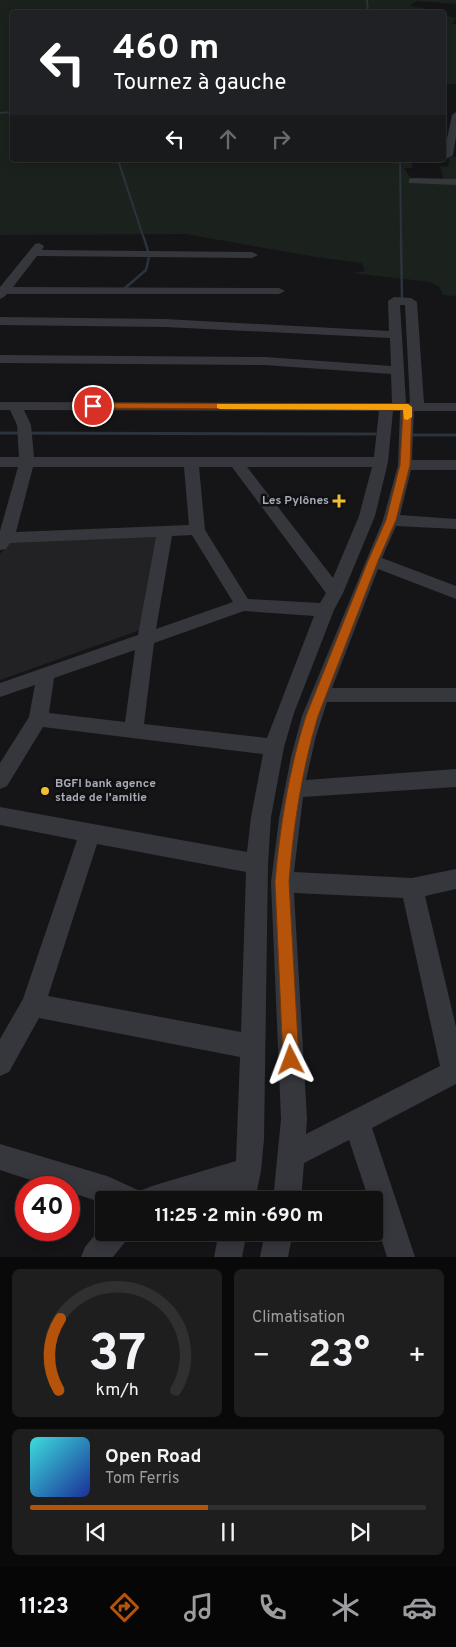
<!DOCTYPE html>
<html lang="fr">
<head>
<meta charset="utf-8">
<style>
	:root { --surface:#101011; --page:#1e1e1f; --text:#f1f3f6; --muted:#9c9d9f; --line:#303031; --accent:#b45309 }
	body { margin:0; font-family:Overpass,sans-serif; background:var(--page); color:var(--text); height:100vh; display:flex; flex-direction:column; font-size:19px; white-space:nowrap }
	* { box-sizing:border-box; margin:0 }
	p { font-size:16px; color:var(--muted) }
	.icon { flex:none; width:28px; height:28px; fill:none; stroke:currentColor; stroke-width:2; stroke-linecap:round; stroke-linejoin:round }
	.map { position:relative; height:1257px; overflow:hidden }
	.sheet { display:flex; flex-direction:column; gap:12px; padding:12px; background:#090909; flex:1 }
	.sheet>* { flex:none }
	.guide { position:absolute; left:10px; top:10px; width:436px; height:152px; border-radius:5px; box-shadow:0 2px 12px #0003,0 0 0 1px var(--line); background:#202124; color:#fff; overflow:hidden }
	.speed { position:absolute; left:15px; top:1176px; display:flex; gap:10px; font-size:25px; font-weight:700; text-align:center }
	.speed>* { display:grid; place-content:center; width:65px; height:65px; border-radius:50%; background:var(--surface); box-shadow:0 2px 12px #0003,0 0 0 1px var(--line); line-height:1 }
	.speed .limit { border:8px solid #d22; background:#fff; color:#111 }
	.pin { position:absolute; display:grid; place-items:center; width:42px; height:42px; color:#fff; margin:-21px; border:2px solid #fff; border-radius:50%; box-shadow:0 1px 5px #0007 }
	.me { position:absolute; width:55px; margin:-28px; rotate:357deg; stroke-linejoin:round; filter:drop-shadow(0 0 4px #0008) }
	.turn { display:flex; align-items:center; gap:18px; height:105px; padding:0 20px; font-size:22px }
	.turn .icon { width:65px; height:65px; stroke-width:2.5 }
	.turn b { display:block; font-size:35px; line-height:42px }
	.lanes { display:flex; align-items:center; height:48px; padding:0 20px; background:#0003; justify-content:center; gap:25px; direction:ltr }
	.lanes .off { opacity:.35 }
	.big { font-size:38px; font-weight:700; line-height:1.1 }
	.sheet .card { flex:1; display:flex; flex-direction:column; justify-content:center; gap:8px; min-width:0; padding:0 18px; border-radius:8px; background:var(--page) }
	.sheet .dial { align-items:center; gap:0 }
	.dial svg { height:130px; overflow:visible; fill:none; stroke:var(--line); stroke-width:7; stroke-linecap:round; text-anchor:middle }
	.dial text { fill:var(--text); stroke:none }
	.song { display:flex; align-items:center; gap:15px }
	.cover { width:60px; height:60px; border-radius:8px; background:linear-gradient(135deg,hsl(180 70% 55%),hsl(230 70% 35%)) }
	.played { height:5px; border-radius:2px; background:linear-gradient(90deg,var(--accent) 45%,var(--line) 45%) }
	.keys { display:flex; justify-content:space-around; direction:ltr }
	.heat { display:flex; justify-content:space-between; align-items:center; font-size:28px; direction:ltr }
	.sheet .tiles { flex:1; display:grid; gap:12px; grid-template-columns:1fr 1fr }
	.card:last-child { grid-column:span 2 }
	.trip { position:absolute; left:95px; top:1191px; width:288px; height:50px; border-radius:5px; background:var(--surface); box-shadow:0 2px 12px #0003,0 0 0 1px var(--line); font-weight:700; line-height:50px; text-align:center }
	.dock { display:flex; height:80px; justify-content:space-around; align-items:center; background:#060607; color:var(--muted) }
	.dock .icon { width:35px; height:35px }
	.dock .on { color:var(--accent) }
	.dock b { font-size:22px; color:var(--text) }
	.map>svg:first-child { display:block }
</style>
</head>
<body>
<div class="map">
<svg width="456" height="1257" viewBox="0 0 456 1257">
	<rect width="100%" height="100%" fill="#151517"/>
	<!-- built -->
	<polygon fill="#222124" points="161,535 140,630 0,680 0,554 11,541"/>
	<!-- green -->
	<g fill="#1b221d">
		<polygon points="0,0 456,0 456,4 417,1 410,6 433,10 428,12 12,12 12,160 411,160 413,168 404,168 412,180 444,180 440,166 448,167 450,156 456,157 456,296 443,295 439,287 431,282 352,273 365,271 362,263 316,257 186,234 0,235"/>
		<polygon points="444,15 456,18 452,24 456,24 456,84 444,84"/>
	</g>
	<g fill="none" stroke-linecap="round" stroke-linejoin="round">
		<!-- stream-far2 -->
		<g stroke="#2b333b" stroke-width="2">
			<polyline points="367,0 368,12"/>
			<polyline points="0,113 12,112"/>
			<polyline points="118,160 144,239"/>
			<polyline points="400,160 401,239"/>
		</g>
		<!-- stream-far1 -->
		<g stroke="#2b333b" stroke-width="2.5">
			<polyline points="144,238 148,251"/>
			<polyline points="401,238 402,301"/>
			<polyline points="125,288 146,270 149,257"/>
		</g>
		<!-- stream -->
		<g stroke="#2b333b" stroke-width="3">
			<polyline points="0,433 375,434"/>
			<polyline points="414,435 456,435"/>
		</g>
		<!-- minor -->
		<g fill="#36373c" fill-rule="evenodd">
			<polygon points="456,112 456,137 453,155 448,158 445,157 444,153 452,115"/>
			<polygon points="412,178 456,179 456,185 409,183 409,179"/>
			<polygon points="39,243 44,246 42,250 252,252 258,255 252,258 37,256 13,287 279,288 285,291 279,294 7,294 4,297 0,299 0,287 35,244"/>
			<path d="M394 297 411 298 417 302 424 403H456V411H414L412 460H456V470H411L400 515 456 519V529L396 526 382 558 456 586V599L378 569 332 688H456V702H327L316 736 306 780 456 769V787L303 797 294 872 412 878 456 869V889L425 896 456 1027V1084L372 1128 415 1257H387L374 1216V1200H369L349 1140 304 1163 301 1200H273L281 1119 271 882 279 819 291 757 302 716 383 520 398 465 400 411H393L388 462 375 516 343 593 334 610 294 713 284 747 271 817 268 864 264 1139 261 1171 255 1200H227L230 1190 197 1200H104V1203L69 1192V1188H55L0 1170V1144L107 1176 138 1190 140 1196 142 1190 152 1186 236 1161 240 1057 39 1018 9 1072 0 1076V1039L23 999 77 840 0 825V807L247 852 251 817 263 754 43 727 7 786 0 789V763L29 717 35 685 0 697V683L138 635 156 537 10 543 6 549 0 550V531L18 467H0V457H19L17 425 10 410H0V402L392 403 391 374 265 365 0 363V355L265 357 391 366 390 338 165 327 0 325V317L165 319 389 331 388 301ZM400 305H405L410 403H406ZM24 410 379 411 374 457H34L31 425ZM33 467H184L189 525 16 532ZM199 467H232L326 593 320 603 248 599 205 530ZM247 467H372L359 516 333 578ZM192 535 233 602 156 629 172 536ZM244 611 314 616 267 738 144 724 154 643ZM135 650 125 722 49 713 54 678ZM97 844 246 872 241 1032 48 996ZM294 893 403 898 440 1066 306 1134 307 1119Z"/>
			<polygon points="104,1224 104,1232 129,1232 125,1242 113,1257 81,1257 85,1247"/>
			<polygon points="219,1232 247,1232 242,1257 214,1257"/>
			<polygon points="265,1232 293,1232 288,1257 260,1257"/>
		</g>
	</g>
	<!-- route -->
	<path fill="#b45309" stroke="#753606" d="M93 403 408 404 412 407 410 465 396 520 378 561 318 716C302 769 293 827 289 882L299 1060 297 1066 291 1068 286 1066 283 1060 275 882C280 827 289 769 306 716L368 561 386 520 400 465 403 410 89 408V404Z"/>
	<!-- slow -->
	<polygon fill="#f59e0b" points="217,404 408,404 412,407 412,417 407,420 404,419 403,410 220,409 217,408"/>
	<!-- markers -->
	<g fill="#f1be33" stroke="#101012" stroke-width="2">
		<path d="M336.5 493.5h5v5h5v5h-5v5h-5v-5h-5v-5h5z"/>
		<circle cx="45" cy="791" r="5"/>
	</g>
	<g text-anchor="middle" dominant-baseline="central" stroke-width="5" stroke-linejoin="round" paint-order="stroke">
		<!-- poi labels -->
		<g font-size="12" font-weight="bold" fill="#a7abb7" stroke="#101012" text-anchor="end">
			<text x="329" y="501">Les Pylônes</text>
			<text x="55" y="784" text-anchor="start">BGFI bank agence<tspan x="55" dy="14">stade de l'amitie</tspan></text>
		</g>
	</g>
</svg>
<div class="speed"><div class="limit">40</div></div>
<div class="pin" style="left:93px;top:406px;background:#d93025"><svg class="icon" aria-label="arrive" viewBox="0 0 24 24"><path d="M6 21V4h12l-3 4 3 4H6"/></svg></div>
<svg class="me" style="left:291px;top:1060px" viewBox="-20 -20 40 40"><path d="M0-17L14 15 0 8-14 15z" fill="#b45309" stroke="#fff" stroke-width="4"/></svg>
<div class="trip">11:25 · 2 min · 690 m</div>
<div class="guide">
<div class="turn"><svg class="icon" aria-label="left" viewBox="0 0 24 24"><path d="M17 20v-9H6M10 6l-5 5 5 5"/></svg><div><b>460 m</b>Tournez à gauche</div></div>
<div class="lanes"><svg class="icon" aria-label="left" viewBox="0 0 24 24"><path d="M17 20v-9H6M10 6l-5 5 5 5"/></svg><svg class="icon off" aria-label="ahead" viewBox="0 0 24 24"><path d="M12 20V5M6 11l6-6 6 6"/></svg><svg class="icon off" aria-label="right" viewBox="0 0 24 24"><path d="M7 20v-9h11M14 6l5 5-5 5"/></svg></div>
</div>
</div>
<section class="sheet">
<div class="tiles">
<div class="card dial"><svg viewBox="0 0 100 80">
<path d="M14 69A42 42 0 1 1 86 69"/>
<path d="M14 69A42 42 0 0 1 15 25" stroke="#b45309"/>
<text x="50" y="56" font-size="32" font-weight="700">37</text>
<text x="50" y="72" font-size="11">km/h</text>
</svg></div>
<div class="card"><p>Climatisation</p>
<div class="heat"><a>−</a><b class="big">23°</b><a>+</a></div>
</div>
<div class="card">
<div class="song"><i class="cover"></i><div><b>Open Road</b><p>Tom Ferris</p></div></div>
<div class="played"></div>
<div class="keys"><svg class="icon" aria-label="previous" viewBox="0 0 24 24"><path d="M18 5L8 12l10 7zM5 5v14"/></svg><svg class="icon" aria-label="pause" viewBox="0 0 24 24"><path d="M8 5v14M16 5v14"/></svg><svg class="icon" aria-label="next" viewBox="0 0 24 24"><path d="M6 5l10 7-10 7zM19 5v14"/></svg></div>
</div>
</div>
</section>
<nav class="dock">
<b>11:23</b>
<svg class="icon on" aria-label="directions" viewBox="0 0 24 24"><path d="M12 3l9 9-9 9-9-9zM9 14v-3h6M13 9l2 2-2 2"/></svg>
<svg class="icon" aria-label="music" viewBox="0 0 24 24"><path d="M9 18V5l10-2v13"/><circle cx="6" cy="18" r="3"/><circle cx="16" cy="16" r="3"/></svg>
<svg class="icon" aria-label="phone" viewBox="0 0 24 24"><path d="M5 4h4l2 5-3 2q2 4 5 5l2-3 5 2v4C11 20 4 13 5 4z"/></svg>
<svg class="icon" aria-label="climate" viewBox="0 0 24 24"><path d="M12 3v18M4 7l16 10M4 17L20 7"/></svg>
<svg class="icon" aria-label="car" viewBox="0 0 24 24"><path d="M5 17H2v-5l4-1 3-4h7l3 4 3 1v5h-3M9 17h6M6 11h13"/><circle cx="7" cy="17" r="2"/><circle cx="17" cy="17" r="2"/></svg>
</nav>
</body>
</html>
